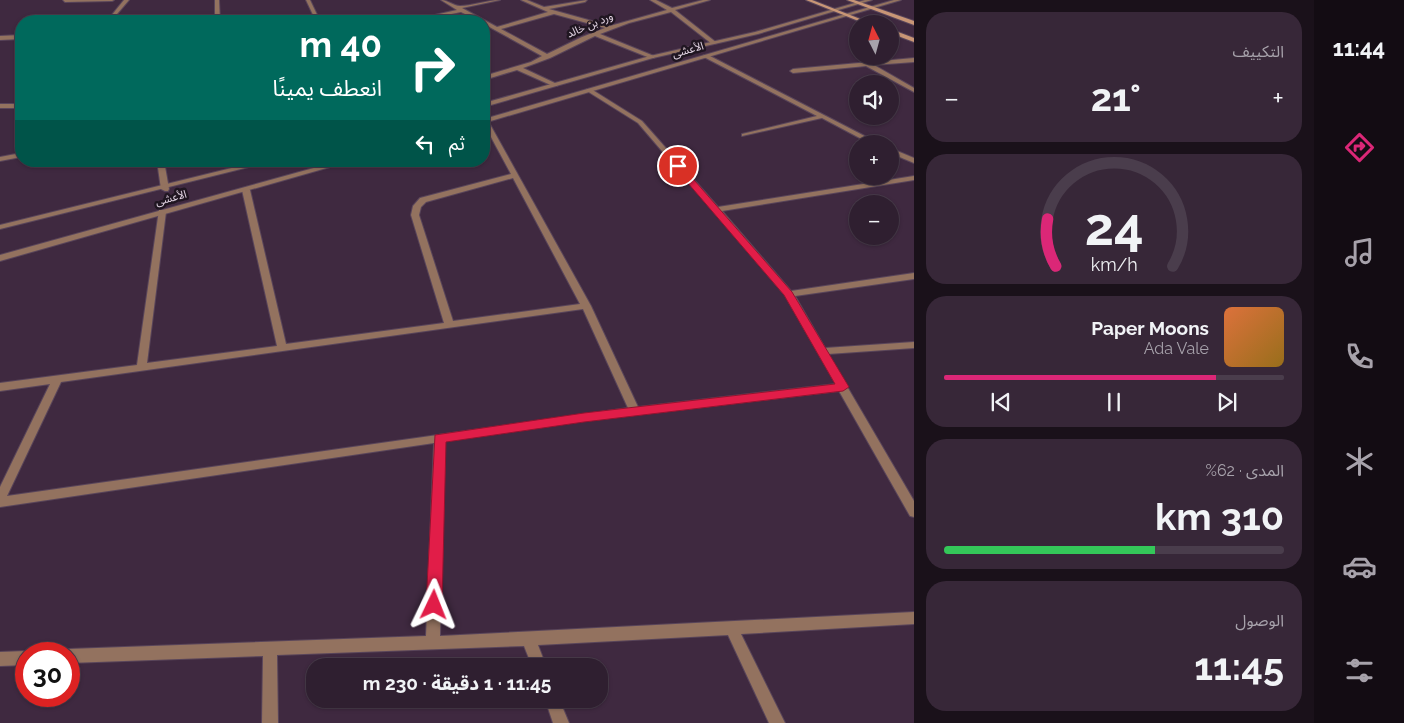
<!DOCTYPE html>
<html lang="ar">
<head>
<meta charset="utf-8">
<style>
	:root { --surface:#2f1f30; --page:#372738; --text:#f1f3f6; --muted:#a7a2ab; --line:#4a3d4c; --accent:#db2777 }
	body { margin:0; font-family:Raleway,"Noto Sans Arabic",sans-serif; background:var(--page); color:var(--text); direction:rtl; height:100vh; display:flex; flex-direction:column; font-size:19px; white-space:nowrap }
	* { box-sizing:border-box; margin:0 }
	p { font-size:16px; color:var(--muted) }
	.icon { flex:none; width:28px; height:28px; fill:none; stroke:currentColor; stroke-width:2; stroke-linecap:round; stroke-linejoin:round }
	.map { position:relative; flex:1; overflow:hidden; direction:ltr }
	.details { display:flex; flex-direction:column; gap:12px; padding:12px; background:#1a111a; width:400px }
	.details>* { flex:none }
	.banner { position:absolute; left:15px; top:15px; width:475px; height:152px; border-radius:20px; box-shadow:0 1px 4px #0004,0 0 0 1px var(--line); direction:rtl; background:#00695c; color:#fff; overflow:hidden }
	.needle { width:32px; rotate:354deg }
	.controls { position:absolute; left:849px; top:15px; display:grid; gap:10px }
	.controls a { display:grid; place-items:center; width:50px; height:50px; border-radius:50%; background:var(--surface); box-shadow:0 1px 4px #0004,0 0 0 1px var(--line); font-size:25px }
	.speed { position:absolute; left:15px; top:642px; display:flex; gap:10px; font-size:25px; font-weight:700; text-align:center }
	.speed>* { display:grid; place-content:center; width:65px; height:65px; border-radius:50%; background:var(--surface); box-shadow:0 1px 4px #0004,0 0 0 1px var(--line); line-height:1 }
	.speed .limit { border:8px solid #d22; background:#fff; color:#111 }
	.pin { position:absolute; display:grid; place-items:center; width:42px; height:42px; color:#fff; margin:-21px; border:2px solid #fff; border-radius:50%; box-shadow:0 1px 5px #0007 }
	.me { position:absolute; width:55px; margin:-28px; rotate:2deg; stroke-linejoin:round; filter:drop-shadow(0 0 4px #0008) }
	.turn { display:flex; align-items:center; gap:18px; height:105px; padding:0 25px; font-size:22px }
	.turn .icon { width:65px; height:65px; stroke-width:2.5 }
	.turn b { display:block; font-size:35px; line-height:42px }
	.then { display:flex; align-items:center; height:48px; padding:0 25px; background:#0003; gap:10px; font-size:19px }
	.big { font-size:38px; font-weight:700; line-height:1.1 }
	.details .card { flex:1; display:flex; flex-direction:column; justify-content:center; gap:8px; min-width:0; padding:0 18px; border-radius:20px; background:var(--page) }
	.details .dial { align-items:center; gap:0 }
	.dial svg { height:130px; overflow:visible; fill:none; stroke:var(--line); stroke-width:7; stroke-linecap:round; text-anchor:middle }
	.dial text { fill:var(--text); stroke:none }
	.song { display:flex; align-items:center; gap:15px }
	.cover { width:60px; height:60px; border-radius:8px; background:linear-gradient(135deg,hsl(20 70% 55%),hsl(40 70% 35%)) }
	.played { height:5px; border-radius:2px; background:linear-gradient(90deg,var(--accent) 80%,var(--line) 80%) }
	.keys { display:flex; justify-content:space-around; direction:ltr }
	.heat { display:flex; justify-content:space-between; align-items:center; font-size:28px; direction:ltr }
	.charge { height:8px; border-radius:4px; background:linear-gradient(90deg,#34c759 62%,var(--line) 0) }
	.trip { position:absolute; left:306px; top:658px; width:302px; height:50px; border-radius:20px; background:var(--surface); box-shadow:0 1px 4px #0004,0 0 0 1px var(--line); font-weight:700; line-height:50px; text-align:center; direction:rtl }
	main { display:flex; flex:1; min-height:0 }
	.menu { display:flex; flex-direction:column; width:90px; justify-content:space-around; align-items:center; background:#130c13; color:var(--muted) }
	.menu .icon { width:35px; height:35px }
	.menu .current { color:var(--accent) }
	.menu b { font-size:22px; color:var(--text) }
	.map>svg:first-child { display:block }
</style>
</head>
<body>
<main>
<nav class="menu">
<b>11:44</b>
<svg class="icon current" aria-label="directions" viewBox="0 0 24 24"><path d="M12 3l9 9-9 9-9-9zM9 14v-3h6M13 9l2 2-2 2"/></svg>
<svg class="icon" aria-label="music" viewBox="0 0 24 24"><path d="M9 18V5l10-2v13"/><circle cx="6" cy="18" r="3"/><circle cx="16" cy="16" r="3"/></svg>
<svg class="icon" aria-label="phone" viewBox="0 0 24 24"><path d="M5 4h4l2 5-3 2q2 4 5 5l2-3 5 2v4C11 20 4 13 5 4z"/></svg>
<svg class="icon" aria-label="climate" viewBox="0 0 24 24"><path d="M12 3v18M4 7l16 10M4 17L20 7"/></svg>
<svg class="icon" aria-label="car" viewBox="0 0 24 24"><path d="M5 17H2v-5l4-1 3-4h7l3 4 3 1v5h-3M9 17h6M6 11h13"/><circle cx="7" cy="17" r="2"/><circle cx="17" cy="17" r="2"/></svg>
<svg class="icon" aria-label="filters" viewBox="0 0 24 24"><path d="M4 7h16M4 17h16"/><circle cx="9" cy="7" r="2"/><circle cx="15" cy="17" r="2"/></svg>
</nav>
<section class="details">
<div class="card"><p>التكييف</p>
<div class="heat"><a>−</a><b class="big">21°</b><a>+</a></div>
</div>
<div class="card dial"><svg viewBox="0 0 100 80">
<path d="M14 69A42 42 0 1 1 86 69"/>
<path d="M14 69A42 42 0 0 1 9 40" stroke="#db2777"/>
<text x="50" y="56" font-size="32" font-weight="700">24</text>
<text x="50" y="72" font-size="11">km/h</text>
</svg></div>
<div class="card">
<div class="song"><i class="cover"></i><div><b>Paper Moons</b><p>Ada Vale</p></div></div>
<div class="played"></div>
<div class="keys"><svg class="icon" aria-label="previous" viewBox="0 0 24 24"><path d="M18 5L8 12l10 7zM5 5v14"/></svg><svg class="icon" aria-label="pause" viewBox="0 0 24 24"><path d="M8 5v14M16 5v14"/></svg><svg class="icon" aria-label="next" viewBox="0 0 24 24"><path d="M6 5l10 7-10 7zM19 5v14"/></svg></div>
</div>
<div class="card"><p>المدى · 62%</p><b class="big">310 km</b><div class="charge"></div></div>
<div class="card"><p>الوصول</p><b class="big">11:45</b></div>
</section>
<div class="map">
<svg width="914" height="723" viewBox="0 0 914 723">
	<rect width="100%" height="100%" fill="#3f2940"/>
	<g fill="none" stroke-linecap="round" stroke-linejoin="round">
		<defs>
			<g id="minor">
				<polygon points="63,0 114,0 112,1 65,2"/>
				<polygon points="124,0 129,0 111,21 107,21"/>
				<polygon points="215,0 219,0 220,21 215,21"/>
				<polygon points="306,0 310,0 320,21 316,21"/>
				<path d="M441 0C448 0 453 6 460 6 473 6 487 0 500 0L462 8 497 27 548 12 521 0H527L544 7 587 0 585 2 549 9 610 26 667 10 650 0H656L672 8 703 0H710L675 10 717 43 712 44 671 12 629 23 600 34 654 56V58H650L595 36 550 58 523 68 557 84V86H553L517 70 484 80V76L531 62 542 56 484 24V21H479L461 12 417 21H408L457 10ZM554 14 605 28 582 37 547 54 501 29Z"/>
				<polygon points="21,35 21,39 0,40 0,36"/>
				<polygon points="704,55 708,55 880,144 871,144 822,118 742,136 742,134 817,116 704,57"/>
				<polygon points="914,58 914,62 874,65 914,88 914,92 866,66 793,73 790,71 793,69"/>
				<path d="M587 89H591L642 121 718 207 914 176V180L722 211 791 291 914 273V279L795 296 825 348 914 342V348L828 354 914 501V517L910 516 839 391 584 421 445 441 440 636 914 612V624L741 634 785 723H769L728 635 538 645 546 666H532L524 646 277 655 278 723H262L263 656 69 663V654H63L64 651 69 649 426 636 434 443 0 507V487L50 384 0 391V383L137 365 159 210H162L166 212 147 363 277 346 242 190 246 188 250 190 286 344 444 323 411 215 413 206 420 198 511 174 484 124V118L487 119 591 306 638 407 836 384 785 295 638 123 587 91ZM513 178 580 304 453 321 419 215 421 207 426 202ZM583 309 628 408 7 496 61 382Z"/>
				<rect x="0" y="104" width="21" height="4"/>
				<polygon points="890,148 914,158 914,163 890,153"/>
				<polygon points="21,153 21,157 0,161 0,157"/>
				<polygon points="157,161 164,161 169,189 168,191 165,191 161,189"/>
				<polygon points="26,651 31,654 26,654 26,665 0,666 0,652"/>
				<polygon points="545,699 559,699 569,723 553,723"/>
			</g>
			<g id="tertiary">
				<polygon points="865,0 872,0 758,34 653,58 484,107 484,103 650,56 755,32"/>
				<polygon points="894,0 901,0 484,123 484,119"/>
				<polygon points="260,161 273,161 0,229 0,225"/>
				<polygon points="339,161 351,161 0,261 0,255"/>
			</g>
			<g id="secondary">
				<polygon points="806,0 812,0 873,24 866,24"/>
				<polygon points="847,0 854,0 914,21 914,25"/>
				<polygon points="890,29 914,38 914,42 890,33"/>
			</g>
		</defs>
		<!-- minor casing -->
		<use href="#minor" stroke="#59455a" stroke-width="2"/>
		<!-- tertiary casing -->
		<use href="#tertiary" stroke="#59455a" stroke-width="2"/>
		<!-- secondary casing -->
		<use href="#secondary" stroke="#59455a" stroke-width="2"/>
		<!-- minor -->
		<use href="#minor" fill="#93725f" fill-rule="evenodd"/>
		<!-- tertiary -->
		<use href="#tertiary" fill="#93725f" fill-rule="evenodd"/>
		<!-- secondary -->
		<use href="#secondary" fill="#c99676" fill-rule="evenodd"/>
	</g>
	<!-- route -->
	<polygon fill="#e11d48" stroke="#92132f" points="675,165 681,165 792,292 849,387 843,391 584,422 446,442 442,605 440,610 434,612 429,610 426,605 435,435 584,413 835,384 784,295 675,168"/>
	<g text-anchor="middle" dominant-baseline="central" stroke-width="5" stroke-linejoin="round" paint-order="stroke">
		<!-- far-street labels -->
		<g font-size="11" fill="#e3d5e4" stroke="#201621">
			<text transform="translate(590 25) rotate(-23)">ورد بن خالد</text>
			<text transform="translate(688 50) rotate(-16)">الأعشى</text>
			<text transform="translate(171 198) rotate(-15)">الأعشى</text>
		</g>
	</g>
</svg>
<div class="controls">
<a><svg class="needle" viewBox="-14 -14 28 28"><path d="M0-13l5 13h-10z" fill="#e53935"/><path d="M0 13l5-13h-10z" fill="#a7a2ab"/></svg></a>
<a><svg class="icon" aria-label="sound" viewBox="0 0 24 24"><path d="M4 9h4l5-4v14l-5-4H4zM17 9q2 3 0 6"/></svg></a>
<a>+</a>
<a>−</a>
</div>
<div class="speed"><div class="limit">30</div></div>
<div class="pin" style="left:678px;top:166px;background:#d93025"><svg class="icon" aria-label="arrive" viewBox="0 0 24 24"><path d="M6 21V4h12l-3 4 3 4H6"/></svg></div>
<svg class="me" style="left:434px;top:605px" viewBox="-20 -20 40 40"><path d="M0-17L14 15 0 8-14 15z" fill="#e11d48" stroke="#fff" stroke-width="4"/></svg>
<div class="trip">11:45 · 1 دقيقة · 230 m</div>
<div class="banner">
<div class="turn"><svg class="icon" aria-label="right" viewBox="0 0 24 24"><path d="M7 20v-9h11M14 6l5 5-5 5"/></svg><div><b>40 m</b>انعطف يمينًا</div></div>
<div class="then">ثم<svg class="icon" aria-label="left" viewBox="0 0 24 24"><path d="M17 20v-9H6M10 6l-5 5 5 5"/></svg></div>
</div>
</div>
</main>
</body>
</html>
